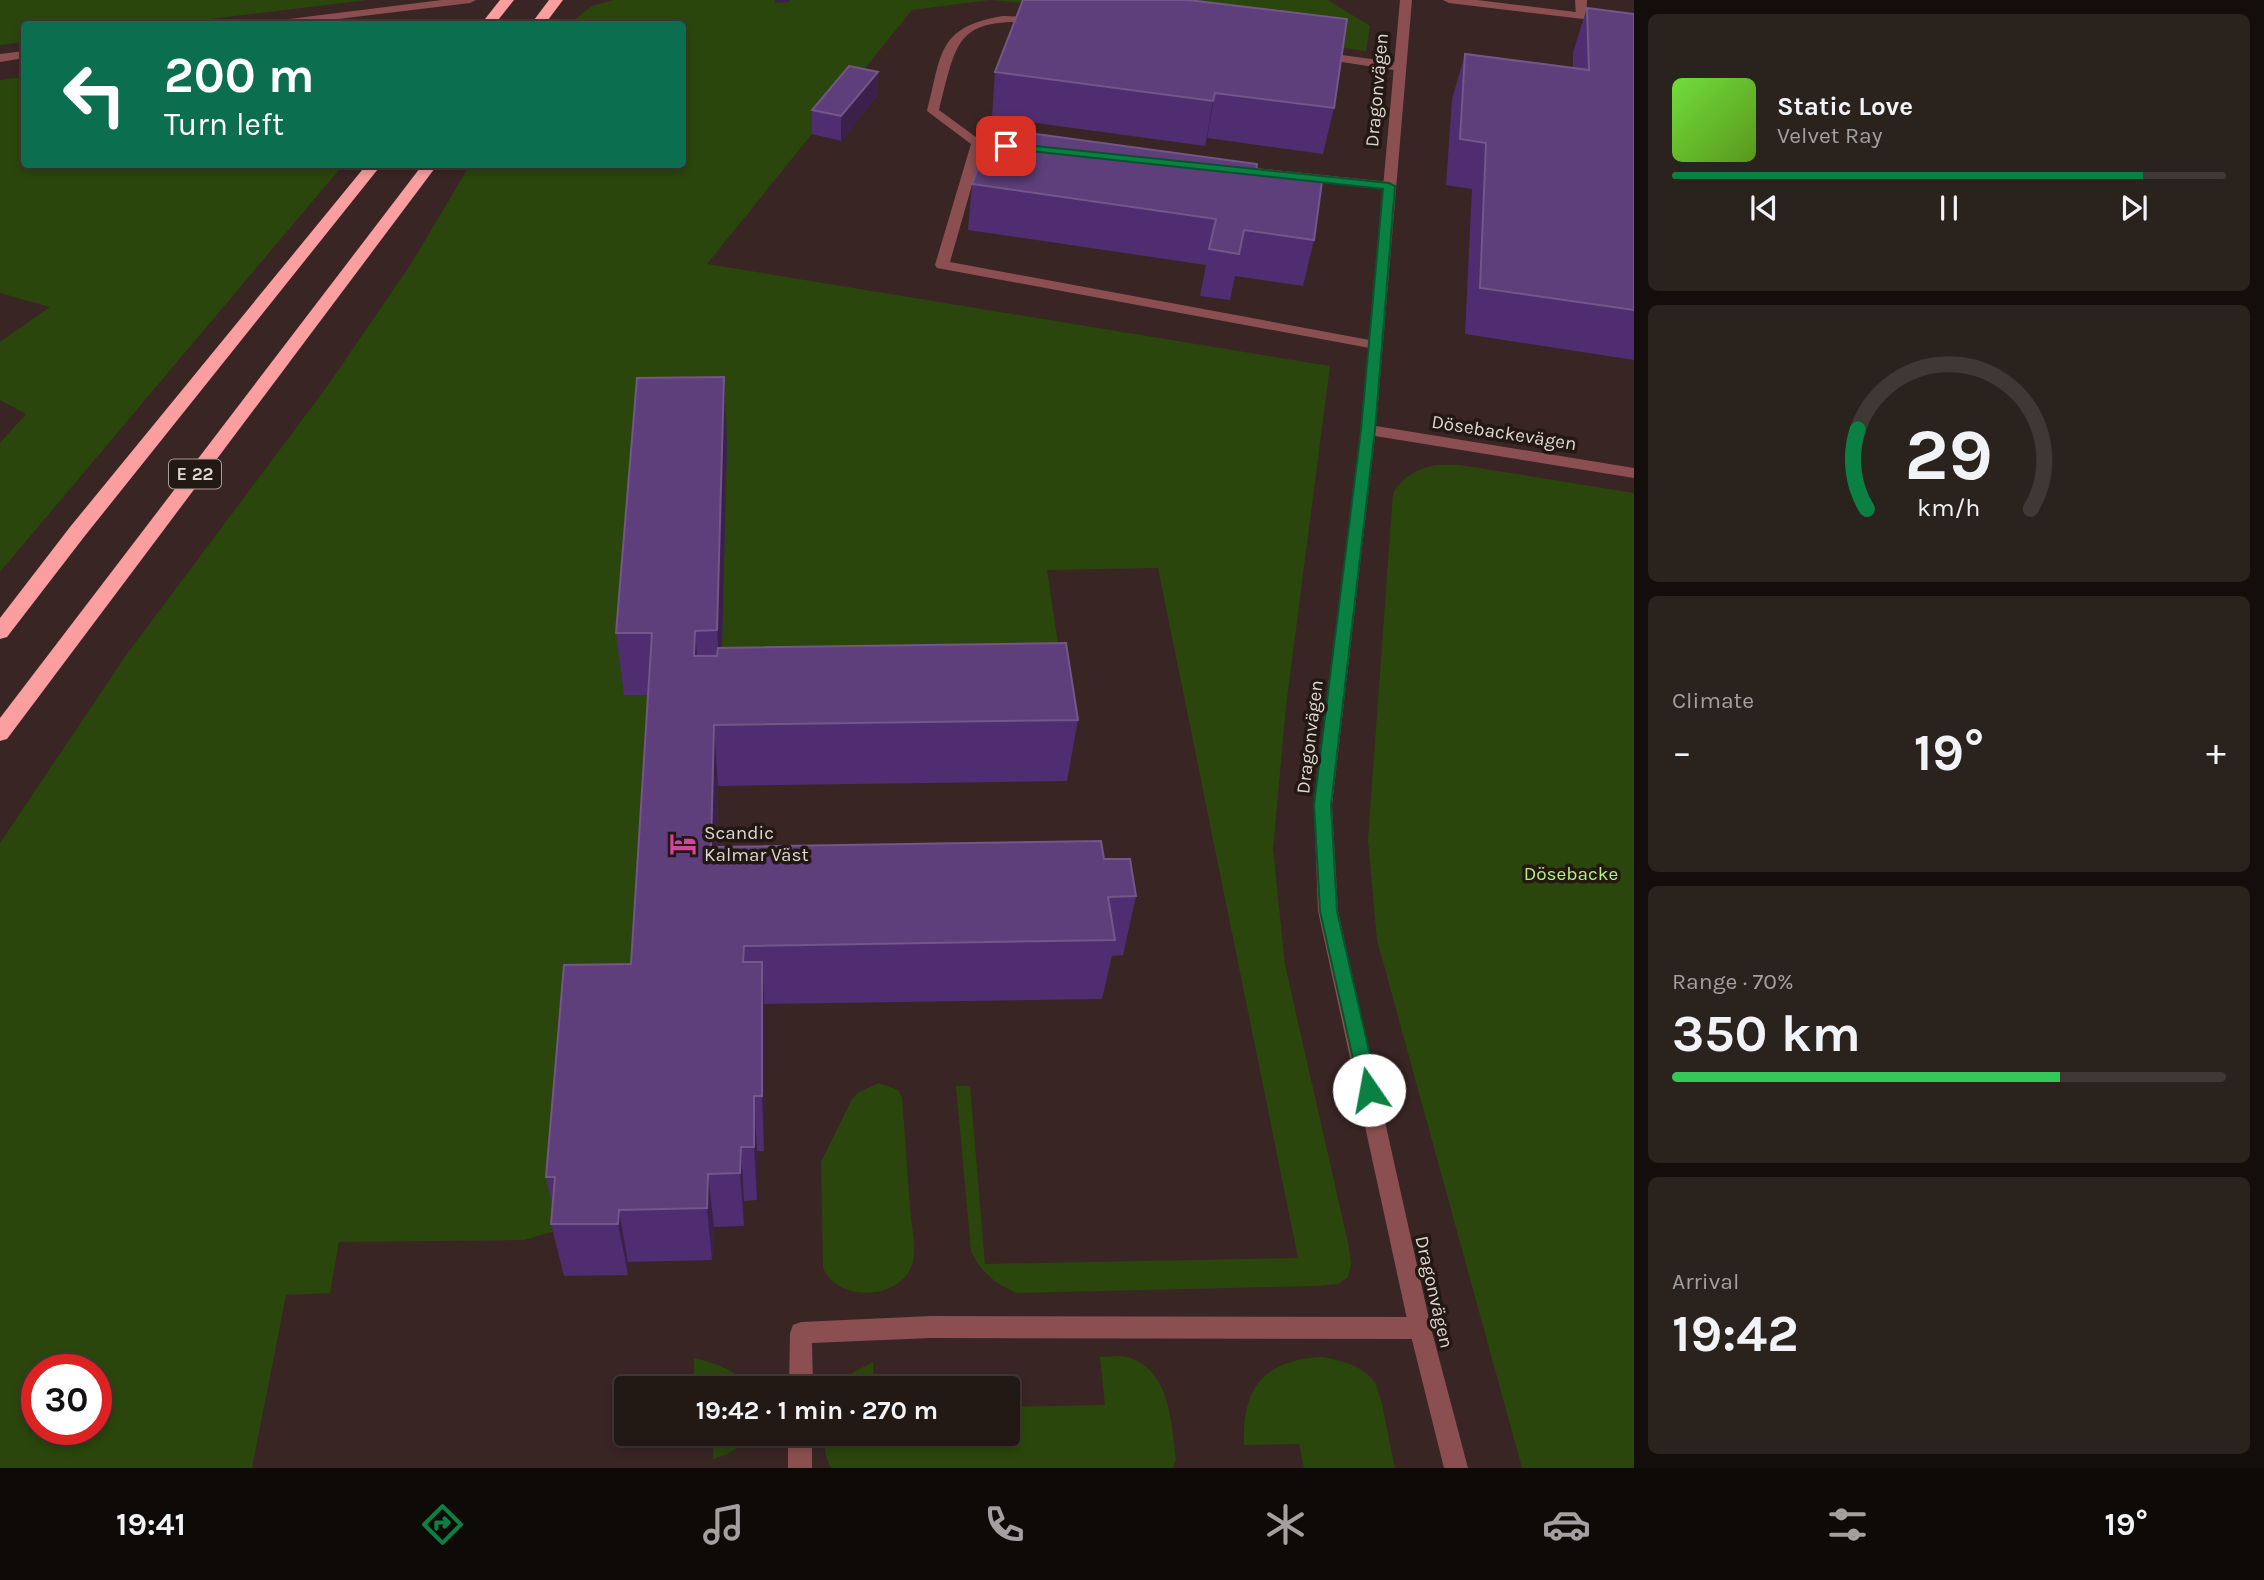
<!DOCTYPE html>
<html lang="en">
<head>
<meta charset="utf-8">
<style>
	:root { --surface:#221914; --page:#2a221d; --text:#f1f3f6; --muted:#a2a0a0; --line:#3f3834; --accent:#0b8043 }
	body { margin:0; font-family:Karla,sans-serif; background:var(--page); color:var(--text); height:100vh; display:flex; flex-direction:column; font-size:26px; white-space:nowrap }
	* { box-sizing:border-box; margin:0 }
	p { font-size:23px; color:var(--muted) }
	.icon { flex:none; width:38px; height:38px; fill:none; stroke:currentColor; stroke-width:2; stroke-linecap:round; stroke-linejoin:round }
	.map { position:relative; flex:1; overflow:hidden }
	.sheet { display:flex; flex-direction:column; gap:14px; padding:14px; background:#130e0b; width:630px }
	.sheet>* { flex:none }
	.banner { position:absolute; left:21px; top:21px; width:665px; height:147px; border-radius:7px; box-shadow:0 4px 10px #0003,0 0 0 2px var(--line); background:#0b6e4f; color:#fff; overflow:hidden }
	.speed { position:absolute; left:21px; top:1354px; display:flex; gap:14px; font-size:35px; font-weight:700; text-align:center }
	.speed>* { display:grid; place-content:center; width:91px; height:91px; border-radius:50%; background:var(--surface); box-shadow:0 4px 10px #0003,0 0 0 2px var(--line); line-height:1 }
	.speed .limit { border:10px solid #d22; background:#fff; color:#111 }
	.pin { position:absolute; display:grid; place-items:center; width:60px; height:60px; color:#fff; margin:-30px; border-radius:14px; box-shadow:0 4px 10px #0006 }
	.me { position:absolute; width:77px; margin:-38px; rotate:348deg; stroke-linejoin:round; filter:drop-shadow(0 0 5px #0008) }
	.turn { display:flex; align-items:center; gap:24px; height:147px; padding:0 28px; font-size:32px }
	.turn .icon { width:91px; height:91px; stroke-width:2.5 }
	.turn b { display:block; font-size:49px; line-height:60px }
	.big { font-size:52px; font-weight:700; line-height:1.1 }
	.sheet .widget { flex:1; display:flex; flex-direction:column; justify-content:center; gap:10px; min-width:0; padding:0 24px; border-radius:10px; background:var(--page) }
	.sheet .dial { align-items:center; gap:0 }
	.dial svg { height:182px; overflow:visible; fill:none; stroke:var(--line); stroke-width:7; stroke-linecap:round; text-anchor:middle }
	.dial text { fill:var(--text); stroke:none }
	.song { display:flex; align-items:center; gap:21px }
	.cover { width:84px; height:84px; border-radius:10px; background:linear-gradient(135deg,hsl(100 70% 55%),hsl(90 70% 35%)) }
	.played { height:7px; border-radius:4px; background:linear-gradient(90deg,var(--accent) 85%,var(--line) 85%) }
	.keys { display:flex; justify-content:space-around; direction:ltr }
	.heat { display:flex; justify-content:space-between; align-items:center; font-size:38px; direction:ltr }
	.charge { height:10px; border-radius:5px; background:linear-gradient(90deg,#34c759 70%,var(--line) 0) }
	.trip { position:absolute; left:614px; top:1376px; width:406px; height:70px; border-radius:7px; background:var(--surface); box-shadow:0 4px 10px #0003,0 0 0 2px var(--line); font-weight:700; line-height:70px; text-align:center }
	.menu { display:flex; height:112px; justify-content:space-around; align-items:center; background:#0e0a08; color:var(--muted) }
	.menu .icon { width:49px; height:49px }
	.menu .on { color:var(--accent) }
	.menu b { font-size:32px; color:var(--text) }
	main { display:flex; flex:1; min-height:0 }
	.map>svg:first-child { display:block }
</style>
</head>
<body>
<main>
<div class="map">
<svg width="1634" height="1468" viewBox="0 0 1634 1468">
	<rect width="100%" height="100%" fill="#2d211b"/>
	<!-- industrial -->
	<path fill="#392524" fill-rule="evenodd" d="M0 0H1634V1468H0ZM24 24H682V164H24ZM37 1370H96V1430H37ZM626 1388H1008V1433H626Z"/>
	<!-- green -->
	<g fill="#2b460c" fill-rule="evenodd">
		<polygon points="0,0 367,0 169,24 24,24 24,42 0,45"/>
		<path d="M614 0H1328L1370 26 1366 51 1023 3 990 0 912 10 707 264 1330 366 1286 706 1273 849 1285 965 1349 1247 1351 1265 1348 1277 1338 1284 1316 1286 1016 1293C995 1283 981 1273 971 1251L956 1086H970L985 1264 1298 1258 1158 568 1047 570 1067 705 700 693 624 695H658L639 1022 559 1230 524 1240 339 1242 330 1293 286 1295 252 1468H0V843L127 654 326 388 411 264 470 165 682 164V24H569L592 6ZM37 1370H96V1430H37Z"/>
		<polygon points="24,77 24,164 343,165 0,572 0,443 26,414 0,400 0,342 50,307 0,293 0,80"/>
		<path d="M1435 465H1460L1634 493V1468H1522L1377 940 1368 840 1393 493C1403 476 1416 470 1435 465Z"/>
		<path d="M879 1083 898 1090 902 1098C905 1134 907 1171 910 1207 911 1222 915 1240 914 1256 909 1300 839 1305 823 1268L821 1162 852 1099 859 1092Z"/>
		<path d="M1100 1357C1108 1357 1119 1355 1127 1357 1171 1370 1171 1422 1176 1459L1173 1468H831C825 1457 824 1446 824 1433H1008V1407L1105 1405Z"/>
		<path d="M1322 1357C1339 1360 1365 1366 1375 1383 1382 1396 1391 1450 1395 1468H1304L1299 1444 1244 1445C1242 1387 1264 1360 1322 1357Z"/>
		<path d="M694 1358C718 1364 734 1369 749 1388H694Z"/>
		<polygon points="873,1362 874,1388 834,1388 842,1378"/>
		<path d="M714 1433H751C741 1448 730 1454 713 1459Z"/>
	</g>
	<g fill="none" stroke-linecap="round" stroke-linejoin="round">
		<!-- service -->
		<g fill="#8c4f51" fill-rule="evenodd">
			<polygon points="1575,0 1587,0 1586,18 1576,16"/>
			<path d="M1003 16 1039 17 1045 20 1039 23C955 17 957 41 939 110L984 143 950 262 1375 341 1380 342V348L1375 349 937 268 935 265 971 144 927 111C942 55 936 27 1003 16Z"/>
			<polygon points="1320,52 1400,63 1406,67 1400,71 1316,58 1316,54"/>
			<polygon points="1246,167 1389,182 1395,186 1389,190 1242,174 1242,168"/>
			<polygon points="931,1316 1420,1317 1428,1320 1431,1328 1428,1336 1420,1339 931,1338 812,1343 813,1388 789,1388 790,1333 793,1325 801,1322"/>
			<rect x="788" y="1433" width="24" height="35"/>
		</g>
		<!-- minor -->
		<g fill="#8c4f51" fill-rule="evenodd">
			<polygon points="442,0 476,0 470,3 297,24 267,24 273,21"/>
			<polygon points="1400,0 1412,0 1376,426 1634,468 1634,478 1375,436 1332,805 1338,911 1431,1328 1468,1468 1444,1468 1409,1328 1318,911 1314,805 1361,430"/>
			<polygon points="1443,0 1477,0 1634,19 1634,25 1449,3"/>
			<polygon points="24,51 24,58 0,62 0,54"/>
		</g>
		<!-- motorway -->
		<g fill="#fa9ea0" fill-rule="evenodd">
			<polygon points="500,0 514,0 495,24 481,24"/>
			<polygon points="549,0 563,0 545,24 531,24"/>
			<polygon points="367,164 382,164 84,537 7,637 0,639 0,618 70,527"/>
			<polygon points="423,164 438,164 7,739 0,741 0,718"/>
		</g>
	</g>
	<!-- wall -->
	<g fill="#4f2d70">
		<polygon points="1023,0 1334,108 1323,154 1207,138 1205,146 992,117 995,72"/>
		<polygon points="1587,8 1634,14 1634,360 1465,334 1472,189 1446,185 1452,99 1465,54 1573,68 1573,52"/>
		<polygon points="878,72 877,96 841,141 812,134 812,110"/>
		<polygon points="1256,172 1314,240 1303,286 1235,276 1230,300 1200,296 1206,265 968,230 972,184"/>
		<polygon points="727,440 722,647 1078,720 1067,781 718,786 717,847 1104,859 1136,896 1123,955 1112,956 1102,999 764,1004 764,1151 757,1151 757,1200 744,1201 744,1226 714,1227 712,1260 628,1262 628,1275 564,1276 551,1224 552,1204 546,1177 631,964 648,695 624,695 616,633"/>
	</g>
	<!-- shaded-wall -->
	<g fill="#3b204a">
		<polygon points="775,0 789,0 789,2 775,3"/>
		<polygon points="878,72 877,96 841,141 841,116"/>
		<polygon points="1215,93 1207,138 1205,146 1213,101"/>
		<polygon points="724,377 727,440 721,693 717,630"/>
		<polygon points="695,631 700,693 694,656"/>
		<polygon points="714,725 718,786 715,907 711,847"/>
		<polygon points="762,962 765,1020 764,1151 762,1096"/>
		<polygon points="754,1096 757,1151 757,1200 754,1147"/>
		<polygon points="741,1147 744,1201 744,1226 740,1173"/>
		<polygon points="708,1174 714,1227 712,1260 707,1208"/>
		<polygon points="619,1210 628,1262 628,1275 618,1224"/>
	</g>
	<!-- building -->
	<g fill="#5e3f7b" stroke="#725788" stroke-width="2">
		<polygon points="1023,0 1188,0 1347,19 1334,108 1215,93 1213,101 995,72"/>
		<polygon points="1587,8 1634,14 1634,310 1480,288 1486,143 1460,139 1465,54 1589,70"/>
		<polygon points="849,66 878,72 841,116 812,110"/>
		<polygon points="993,128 1257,164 1256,172 1322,181 1314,240 1244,230 1239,254 1209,249 1216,219 972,184"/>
		<polygon points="724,377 717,630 695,631 694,656 717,656 718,648 1066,643 1078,720 714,725 711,847 1101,841 1104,859 1130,859 1136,896 1108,897 1115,940 744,946 743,962 762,962 762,1096 754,1096 754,1147 741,1147 740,1173 708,1174 707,1208 619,1210 618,1224 551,1224 555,1177 546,1177 564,965 631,964 652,633 616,633 637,378"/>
	</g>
	<!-- route -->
	<polygon fill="#0b8043" stroke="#07532c" stroke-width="2" points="1006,143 1389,183 1395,186 1375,430 1331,805 1337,911 1378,1090 1375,1096 1369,1099 1362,1096 1360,1090 1320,911 1314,805 1361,430 1383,189 1002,148 1002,144"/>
	<!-- icons -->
	<defs>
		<symbol id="hotel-bare" viewBox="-9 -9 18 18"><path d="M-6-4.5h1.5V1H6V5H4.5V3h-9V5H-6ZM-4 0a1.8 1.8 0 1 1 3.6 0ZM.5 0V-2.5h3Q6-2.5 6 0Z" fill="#d1479c" stroke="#231812" stroke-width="2.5" paint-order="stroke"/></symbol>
	</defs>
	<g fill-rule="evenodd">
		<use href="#hotel-bare" x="664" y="825" width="38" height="38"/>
	</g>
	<g text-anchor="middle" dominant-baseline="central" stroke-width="7" stroke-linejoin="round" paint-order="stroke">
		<!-- shield labels -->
		<rect fill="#231812" stroke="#a69d98" stroke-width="2" x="169" y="459.5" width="52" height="29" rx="5"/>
		<g font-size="18" font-weight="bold" fill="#ded6d2">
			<text x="195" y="474">E 22</text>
		</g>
		<!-- street labels -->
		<g font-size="19" fill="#ded6d2" stroke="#231812">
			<text transform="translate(1377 90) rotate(-85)">Dragonvägen</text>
			<text transform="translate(1504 433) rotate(9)">Dösebackevägen</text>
			<text transform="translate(1310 737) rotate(-83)">Dragonvägen</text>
			<text transform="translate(1434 1292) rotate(77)">Dragonvägen</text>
		</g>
		<!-- poi labels -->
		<g font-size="19" fill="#ded6d2" stroke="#231812" text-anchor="start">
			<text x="704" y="833">Scandic<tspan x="704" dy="22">Kalmar Väst</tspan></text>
		</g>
		<!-- park labels -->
		<g font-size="19" fill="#b5ef80" stroke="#231812">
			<text x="1571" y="874">Dösebacke</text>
		</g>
	</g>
</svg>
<div class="speed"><div class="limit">30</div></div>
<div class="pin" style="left:1006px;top:146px;background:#d93025"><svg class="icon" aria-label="arrive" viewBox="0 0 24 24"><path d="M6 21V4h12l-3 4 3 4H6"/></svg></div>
<svg class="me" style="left:1369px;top:1090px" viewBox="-20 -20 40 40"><circle r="19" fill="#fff"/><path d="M0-13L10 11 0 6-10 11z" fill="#0b8043"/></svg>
<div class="trip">19:42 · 1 min · 270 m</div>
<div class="banner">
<div class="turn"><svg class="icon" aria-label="left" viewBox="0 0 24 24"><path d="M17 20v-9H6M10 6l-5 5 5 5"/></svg><div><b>200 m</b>Turn left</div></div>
</div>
</div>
<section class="sheet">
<div class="widget">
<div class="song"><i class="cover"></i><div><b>Static Love</b><p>Velvet Ray</p></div></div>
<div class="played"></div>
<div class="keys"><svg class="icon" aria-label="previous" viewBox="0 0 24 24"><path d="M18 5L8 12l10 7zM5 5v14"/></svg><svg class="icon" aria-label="pause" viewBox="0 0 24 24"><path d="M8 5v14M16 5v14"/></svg><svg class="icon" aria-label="next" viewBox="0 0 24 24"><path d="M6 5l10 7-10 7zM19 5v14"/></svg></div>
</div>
<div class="widget dial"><svg viewBox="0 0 100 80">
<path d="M14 69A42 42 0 1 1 86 69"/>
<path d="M14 69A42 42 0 0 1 10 34" stroke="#0b8043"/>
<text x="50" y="56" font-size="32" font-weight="700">29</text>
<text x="50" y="72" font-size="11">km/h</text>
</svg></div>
<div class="widget"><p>Climate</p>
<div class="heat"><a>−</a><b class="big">19°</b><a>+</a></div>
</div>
<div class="widget"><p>Range · 70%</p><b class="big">350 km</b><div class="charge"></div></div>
<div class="widget"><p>Arrival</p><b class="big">19:42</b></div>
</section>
</main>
<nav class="menu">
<b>19:41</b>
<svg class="icon on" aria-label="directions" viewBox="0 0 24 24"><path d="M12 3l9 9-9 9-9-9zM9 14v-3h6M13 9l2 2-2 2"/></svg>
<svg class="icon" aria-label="music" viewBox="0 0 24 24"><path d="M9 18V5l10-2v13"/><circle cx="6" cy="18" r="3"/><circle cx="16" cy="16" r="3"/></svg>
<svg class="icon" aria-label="phone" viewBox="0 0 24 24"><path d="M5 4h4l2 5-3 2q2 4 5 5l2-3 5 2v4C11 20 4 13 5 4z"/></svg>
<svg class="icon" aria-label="climate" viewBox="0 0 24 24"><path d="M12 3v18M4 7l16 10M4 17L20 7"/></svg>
<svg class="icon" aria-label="car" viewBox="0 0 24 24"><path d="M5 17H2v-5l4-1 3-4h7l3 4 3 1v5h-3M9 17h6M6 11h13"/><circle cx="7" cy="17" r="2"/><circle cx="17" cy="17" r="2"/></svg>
<svg class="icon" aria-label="filters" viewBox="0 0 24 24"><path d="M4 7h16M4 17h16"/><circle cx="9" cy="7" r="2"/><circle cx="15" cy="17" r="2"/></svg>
<b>19°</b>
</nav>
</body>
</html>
